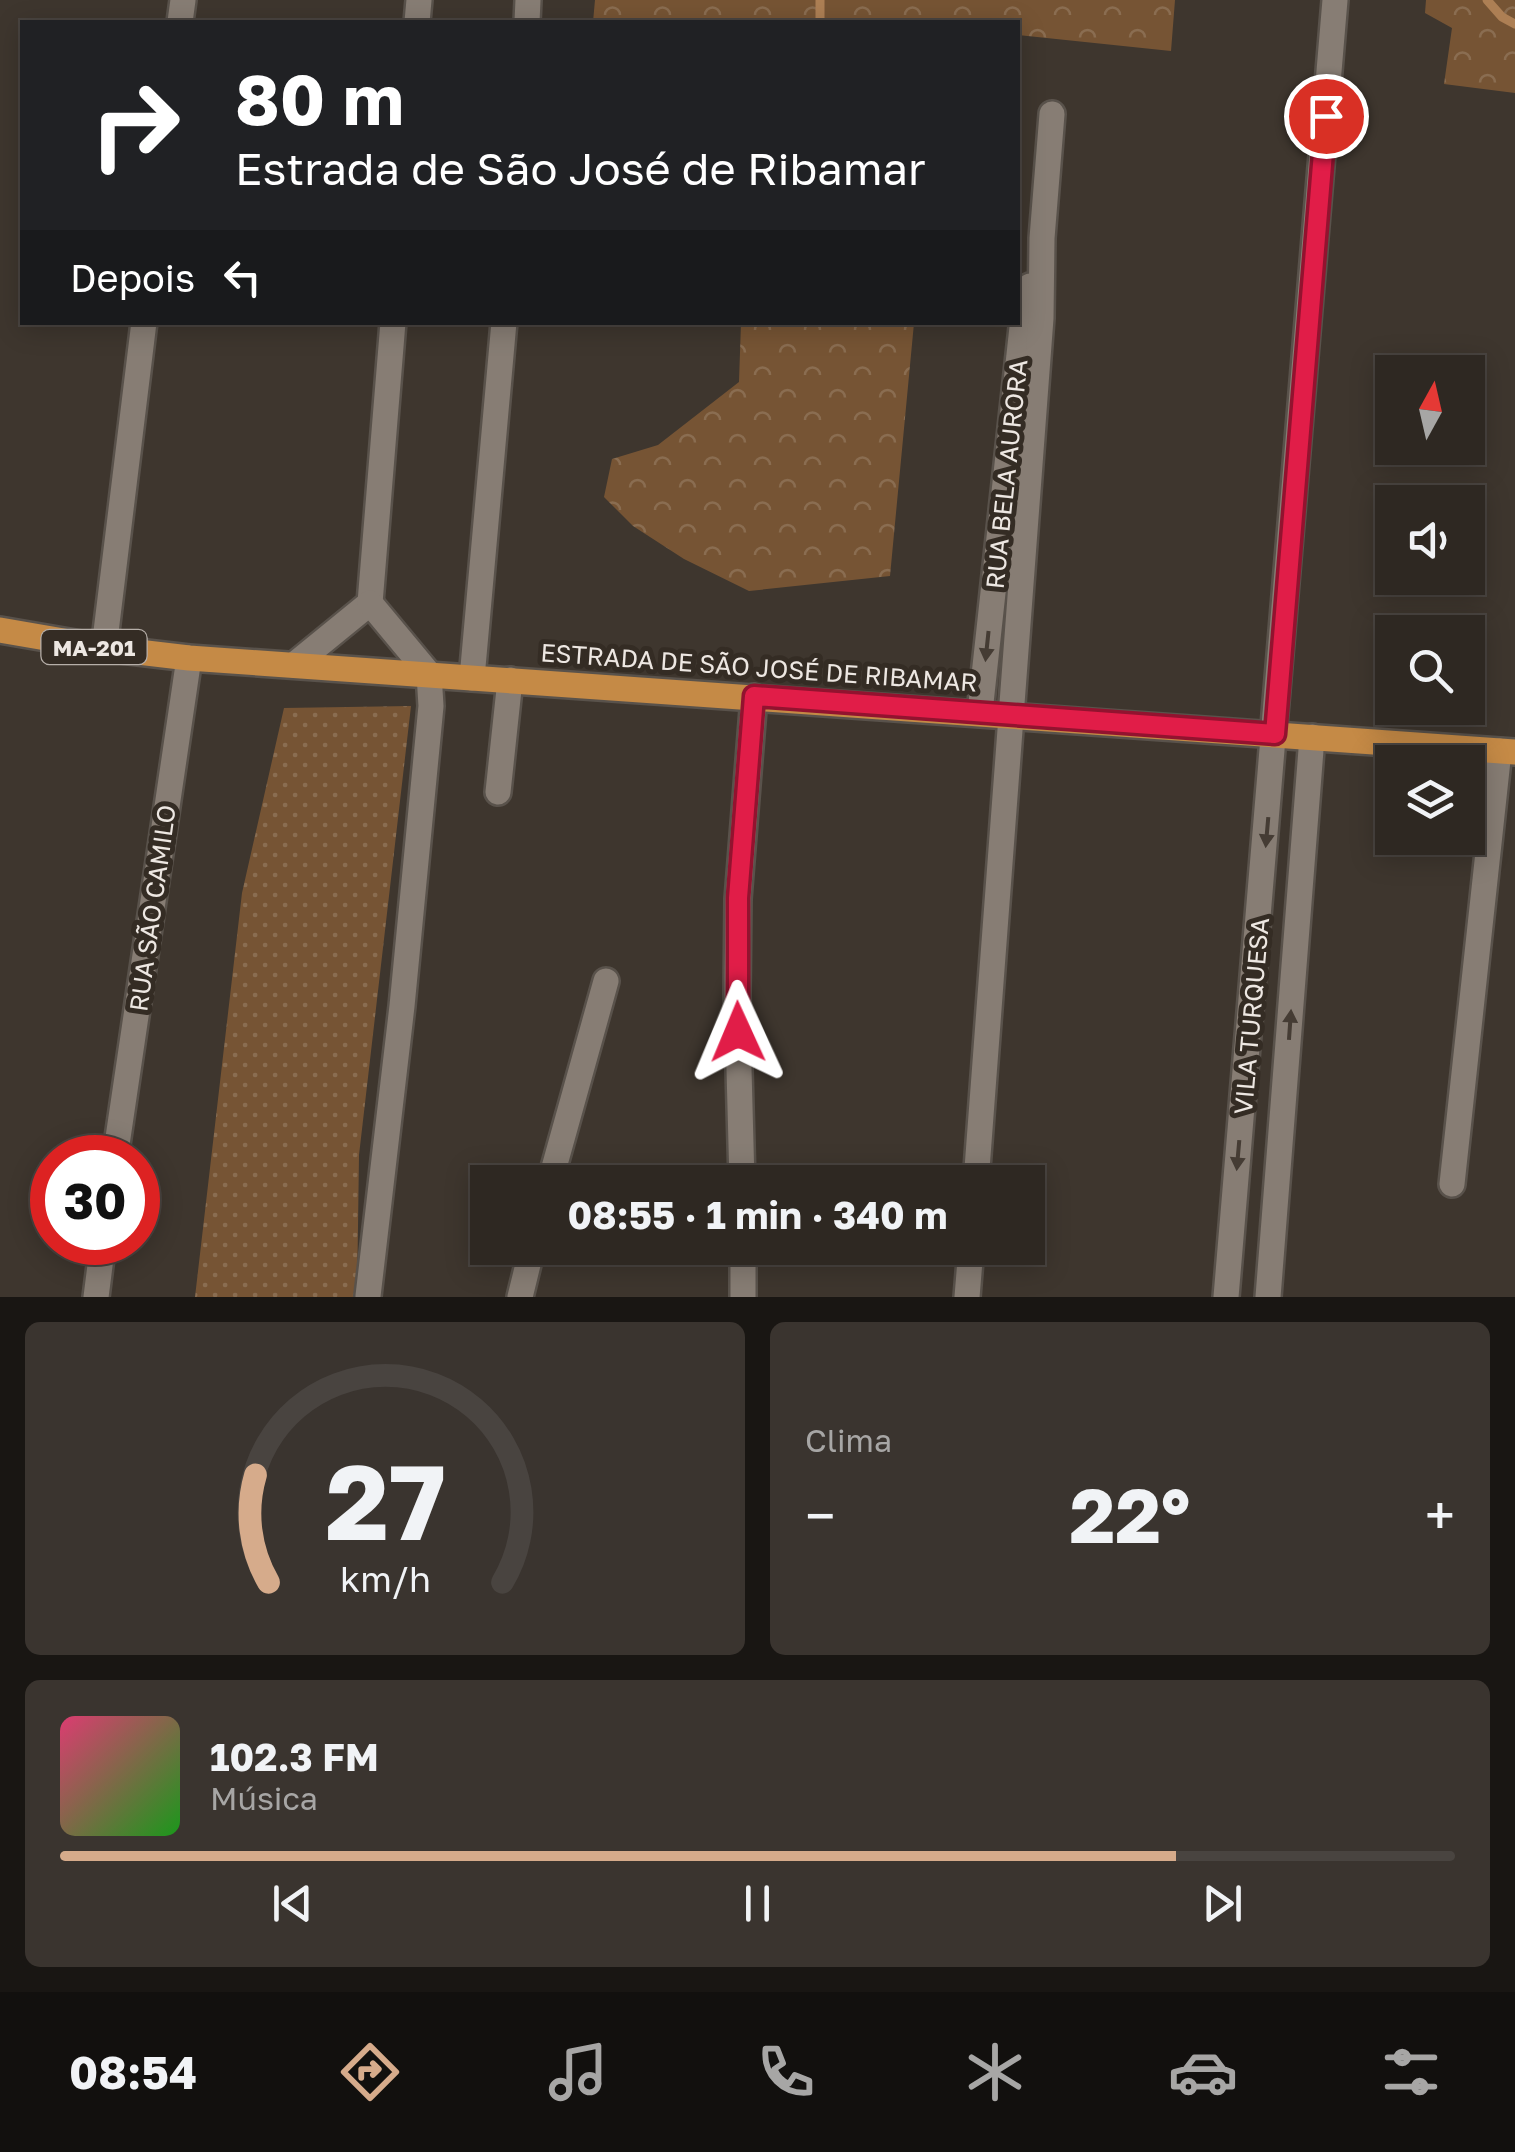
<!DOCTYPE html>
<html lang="pt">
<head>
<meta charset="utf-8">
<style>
	:root { --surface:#2e2822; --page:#3a342f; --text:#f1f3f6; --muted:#a7a6a5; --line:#494440; --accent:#d6ab8b }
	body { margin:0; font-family:"Golos Text",sans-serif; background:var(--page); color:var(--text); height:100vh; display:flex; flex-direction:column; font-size:38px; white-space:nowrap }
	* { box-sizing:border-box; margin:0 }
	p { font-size:32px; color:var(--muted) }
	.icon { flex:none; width:55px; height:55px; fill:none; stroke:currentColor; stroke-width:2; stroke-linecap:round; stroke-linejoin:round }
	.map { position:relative; height:1297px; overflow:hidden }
	.details { display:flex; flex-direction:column; gap:25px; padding:25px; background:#191613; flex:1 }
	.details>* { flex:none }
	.banner { position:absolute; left:20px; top:20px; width:1000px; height:305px; border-radius:0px; box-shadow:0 5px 25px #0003,0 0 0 2px var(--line); background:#202124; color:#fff; overflow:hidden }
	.needle { width:65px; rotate:8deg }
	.fabs { position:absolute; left:1375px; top:355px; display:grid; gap:20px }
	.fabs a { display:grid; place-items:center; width:110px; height:110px; border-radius:0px; background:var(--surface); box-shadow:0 5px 25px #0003,0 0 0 2px var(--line); font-size:50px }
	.speed { position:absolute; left:30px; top:1135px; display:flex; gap:20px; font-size:50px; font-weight:700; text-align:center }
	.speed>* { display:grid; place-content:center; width:130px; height:130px; border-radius:50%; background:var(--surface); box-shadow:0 5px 25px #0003,0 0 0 2px var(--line); line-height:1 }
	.speed .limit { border:15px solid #d22; background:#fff; color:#111 }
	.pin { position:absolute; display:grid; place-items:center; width:85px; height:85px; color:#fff; margin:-42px; border:5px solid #fff; border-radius:50%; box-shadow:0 2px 10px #0007 }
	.me { position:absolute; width:110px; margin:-55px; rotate:359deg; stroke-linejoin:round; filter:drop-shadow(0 0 8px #0008) }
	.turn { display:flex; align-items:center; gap:35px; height:210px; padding:0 50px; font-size:45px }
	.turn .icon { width:130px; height:130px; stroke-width:2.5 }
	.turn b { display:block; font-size:70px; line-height:85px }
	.then { display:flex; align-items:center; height:95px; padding:0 50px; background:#0003; gap:20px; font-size:38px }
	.big { font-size:75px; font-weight:700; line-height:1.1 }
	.details .tile { flex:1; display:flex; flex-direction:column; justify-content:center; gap:15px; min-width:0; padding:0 35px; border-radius:15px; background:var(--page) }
	.details .dial { align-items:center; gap:0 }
	.dial svg { height:260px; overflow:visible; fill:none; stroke:var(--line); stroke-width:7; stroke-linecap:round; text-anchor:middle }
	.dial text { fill:var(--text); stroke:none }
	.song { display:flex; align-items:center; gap:30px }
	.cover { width:120px; height:120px; border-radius:15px; background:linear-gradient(135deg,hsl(340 70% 55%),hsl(120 70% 35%)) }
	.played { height:10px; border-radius:5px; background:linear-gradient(90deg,var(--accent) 80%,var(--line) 80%) }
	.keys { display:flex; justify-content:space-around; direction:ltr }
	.heat { display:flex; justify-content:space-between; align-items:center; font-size:55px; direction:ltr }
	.details .tiles { flex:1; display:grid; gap:25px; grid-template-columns:1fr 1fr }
	.tile:last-child { grid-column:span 2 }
	.trip { position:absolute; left:470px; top:1165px; width:575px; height:100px; border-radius:0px; background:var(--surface); box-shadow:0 5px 25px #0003,0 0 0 2px var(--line); font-weight:700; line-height:100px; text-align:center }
	.menu { display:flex; height:160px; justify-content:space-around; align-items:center; background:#12100e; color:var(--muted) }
	.menu .icon { width:70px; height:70px }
	.menu .active { color:var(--accent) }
	.menu b { font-size:45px; color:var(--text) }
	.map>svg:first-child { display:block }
</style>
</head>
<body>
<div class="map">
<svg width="1515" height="1297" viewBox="0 0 1515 1297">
	<defs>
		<pattern id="grass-dots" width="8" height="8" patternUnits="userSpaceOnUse" patternTransform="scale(2.5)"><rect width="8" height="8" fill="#765434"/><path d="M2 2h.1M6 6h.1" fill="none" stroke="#8a6d51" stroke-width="1.8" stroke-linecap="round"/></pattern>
		<pattern id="forest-crowns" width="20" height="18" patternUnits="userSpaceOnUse" patternTransform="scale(2.5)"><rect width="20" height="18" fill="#765434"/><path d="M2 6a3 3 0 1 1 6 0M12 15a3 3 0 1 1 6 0" fill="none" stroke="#8a6d51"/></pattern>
	</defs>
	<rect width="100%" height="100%" fill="#3e362e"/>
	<!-- grass -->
	<polygon fill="url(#grass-dots)" points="411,706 359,1155 357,1297 195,1297 242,893 284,708"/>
	<!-- forest -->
	<g fill="url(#forest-crowns)">
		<polygon points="595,0 1175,0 1171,51 1018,35 1018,22 593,22"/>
		<polygon points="1426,0 1515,0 1515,93 1444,84 1452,28 1425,13"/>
		<polygon points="741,323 914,323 890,576 749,591 684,559 633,526 604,497 612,459 658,445 739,382"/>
	</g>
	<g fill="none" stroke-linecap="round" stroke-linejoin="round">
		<!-- stream -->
		<g stroke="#ad7f54" stroke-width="9">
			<polyline points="820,0 820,22"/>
			<polyline points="1487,0 1502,17 1515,24"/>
		</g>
		<defs>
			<g id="minor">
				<polyline points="180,22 183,0"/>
				<polyline points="417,22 419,0"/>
				<polyline points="527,22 528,0"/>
				<polyline points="104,648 144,322"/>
				<polyline points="294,665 370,603 393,322"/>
				<polyline points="472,678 504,322"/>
				<polyline points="980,712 1023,318 1030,286"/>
				<polyline points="498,792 510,680"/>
				<polyline points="115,1158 189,658"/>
				<polyline points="550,1182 606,981"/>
				<polyline points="742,1182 737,994 738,899 754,697"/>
				<polyline points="976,1182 1041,318 1042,238 1052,114"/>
				<polyline points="1452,1184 1499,751"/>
				<polyline points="368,1296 402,1006 431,706 429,674 370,603"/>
				<polyline points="96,1297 103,1242"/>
				<polyline points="520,1297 532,1248"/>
				<polyline points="743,1297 743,1248"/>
				<polyline points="967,1297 971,1248"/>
				<polyline points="1226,1297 1335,0"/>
				<polyline points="1268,1297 1312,737"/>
			</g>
			<polyline id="major" points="0,630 104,648 189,658 1515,752"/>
		</defs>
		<!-- minor casing -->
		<use href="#minor" stroke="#59524b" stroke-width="30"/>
		<!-- major casing -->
		<use href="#major" stroke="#59524b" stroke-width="30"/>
		<!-- minor -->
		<use href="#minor" stroke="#877d74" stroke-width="25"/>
		<!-- major -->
		<use href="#major" stroke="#c58a46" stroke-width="25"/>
	</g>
	<!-- one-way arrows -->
	<defs><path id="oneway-solid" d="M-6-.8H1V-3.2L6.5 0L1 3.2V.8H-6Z" transform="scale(2.5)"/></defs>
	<g fill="#453c34">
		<use href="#oneway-solid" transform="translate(987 646) rotate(96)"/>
		<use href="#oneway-solid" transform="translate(1267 832) rotate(95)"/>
		<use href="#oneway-solid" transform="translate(1290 1025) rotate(-86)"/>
		<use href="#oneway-solid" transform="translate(1238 1155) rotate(95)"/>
	</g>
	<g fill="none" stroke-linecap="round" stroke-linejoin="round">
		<defs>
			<polyline id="route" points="738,1032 738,898 754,696 1275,734 1326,116"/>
		</defs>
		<!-- route casing -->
		<use href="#route" stroke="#92132f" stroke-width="25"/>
		<!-- route -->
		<use href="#route" stroke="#e11d48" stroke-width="18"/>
	</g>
	<g text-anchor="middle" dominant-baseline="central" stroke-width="10" stroke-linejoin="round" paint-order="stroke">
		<!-- shield labels -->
		<rect fill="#342c24" stroke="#b6afa9" stroke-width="2.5" x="41.5" y="630" width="105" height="34" rx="8"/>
		<g font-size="22" font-weight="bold" fill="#ede7e2">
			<text x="94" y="647">MA-201</text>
		</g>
		<!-- street labels -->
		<g font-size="25" fill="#ede7e2" stroke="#342c24">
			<text transform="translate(1006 474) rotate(-84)">RUA BELA AURORA</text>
			<text transform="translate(759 667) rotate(4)">ESTRADA DE SÃO JOSÉ DE RIBAMAR</text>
			<text transform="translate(152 908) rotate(-82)">RUA SÃO CAMILO</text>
			<text transform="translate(1251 1016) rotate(-85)">VILA TURQUESA</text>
		</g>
	</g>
</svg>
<div class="fabs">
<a><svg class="needle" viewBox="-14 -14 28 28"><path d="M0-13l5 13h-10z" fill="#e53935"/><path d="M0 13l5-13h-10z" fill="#a7a6a5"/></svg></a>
<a><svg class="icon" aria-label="sound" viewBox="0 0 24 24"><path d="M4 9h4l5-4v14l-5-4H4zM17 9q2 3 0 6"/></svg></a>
<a><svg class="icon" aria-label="search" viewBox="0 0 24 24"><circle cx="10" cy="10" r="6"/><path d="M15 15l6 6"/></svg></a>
<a><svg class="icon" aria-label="layers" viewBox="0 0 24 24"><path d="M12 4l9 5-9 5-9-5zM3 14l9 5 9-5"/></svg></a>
</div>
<div class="speed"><div class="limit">30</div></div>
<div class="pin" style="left:1326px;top:116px;background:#d93025"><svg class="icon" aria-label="arrive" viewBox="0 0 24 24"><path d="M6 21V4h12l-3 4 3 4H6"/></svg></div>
<svg class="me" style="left:738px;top:1032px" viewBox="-20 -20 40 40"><path d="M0-17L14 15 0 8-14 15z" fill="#e11d48" stroke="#fff" stroke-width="4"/></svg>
<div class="trip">08:55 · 1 min · 340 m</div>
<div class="banner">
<div class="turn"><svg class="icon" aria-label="right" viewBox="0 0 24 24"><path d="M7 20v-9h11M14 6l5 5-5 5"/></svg><div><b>80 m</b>Estrada de São José de Ribamar</div></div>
<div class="then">Depois<svg class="icon" aria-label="left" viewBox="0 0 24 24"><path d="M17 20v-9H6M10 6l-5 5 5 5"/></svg></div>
</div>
</div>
<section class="details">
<div class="tiles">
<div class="tile dial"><svg viewBox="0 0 100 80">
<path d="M14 69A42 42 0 1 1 86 69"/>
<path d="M14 69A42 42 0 0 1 10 36" stroke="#d6ab8b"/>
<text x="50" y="56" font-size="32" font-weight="700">27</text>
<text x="50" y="72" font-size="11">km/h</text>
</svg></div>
<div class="tile"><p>Clima</p>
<div class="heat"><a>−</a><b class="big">22°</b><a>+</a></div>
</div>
<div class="tile">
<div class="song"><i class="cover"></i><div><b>102.3 FM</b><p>Música</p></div></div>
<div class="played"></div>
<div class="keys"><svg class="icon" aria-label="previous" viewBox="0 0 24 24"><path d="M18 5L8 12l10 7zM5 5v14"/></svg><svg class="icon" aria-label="pause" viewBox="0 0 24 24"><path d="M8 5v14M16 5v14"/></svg><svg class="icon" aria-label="next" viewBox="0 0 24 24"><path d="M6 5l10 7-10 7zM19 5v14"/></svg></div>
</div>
</div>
</section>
<nav class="menu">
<b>08:54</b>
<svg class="icon active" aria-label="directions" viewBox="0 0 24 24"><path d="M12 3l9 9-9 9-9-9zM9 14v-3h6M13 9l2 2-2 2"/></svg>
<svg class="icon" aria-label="music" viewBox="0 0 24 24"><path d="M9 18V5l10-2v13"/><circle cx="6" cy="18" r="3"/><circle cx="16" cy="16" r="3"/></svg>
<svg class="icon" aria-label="phone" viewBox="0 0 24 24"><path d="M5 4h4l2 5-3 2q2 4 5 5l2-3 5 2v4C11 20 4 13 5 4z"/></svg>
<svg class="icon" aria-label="climate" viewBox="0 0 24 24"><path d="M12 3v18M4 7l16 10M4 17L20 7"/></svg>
<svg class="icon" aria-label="car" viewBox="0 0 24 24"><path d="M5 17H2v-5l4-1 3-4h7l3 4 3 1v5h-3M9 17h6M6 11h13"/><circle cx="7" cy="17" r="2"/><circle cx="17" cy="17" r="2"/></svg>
<svg class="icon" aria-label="filters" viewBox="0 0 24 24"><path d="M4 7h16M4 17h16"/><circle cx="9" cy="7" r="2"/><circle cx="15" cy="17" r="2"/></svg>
</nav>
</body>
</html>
